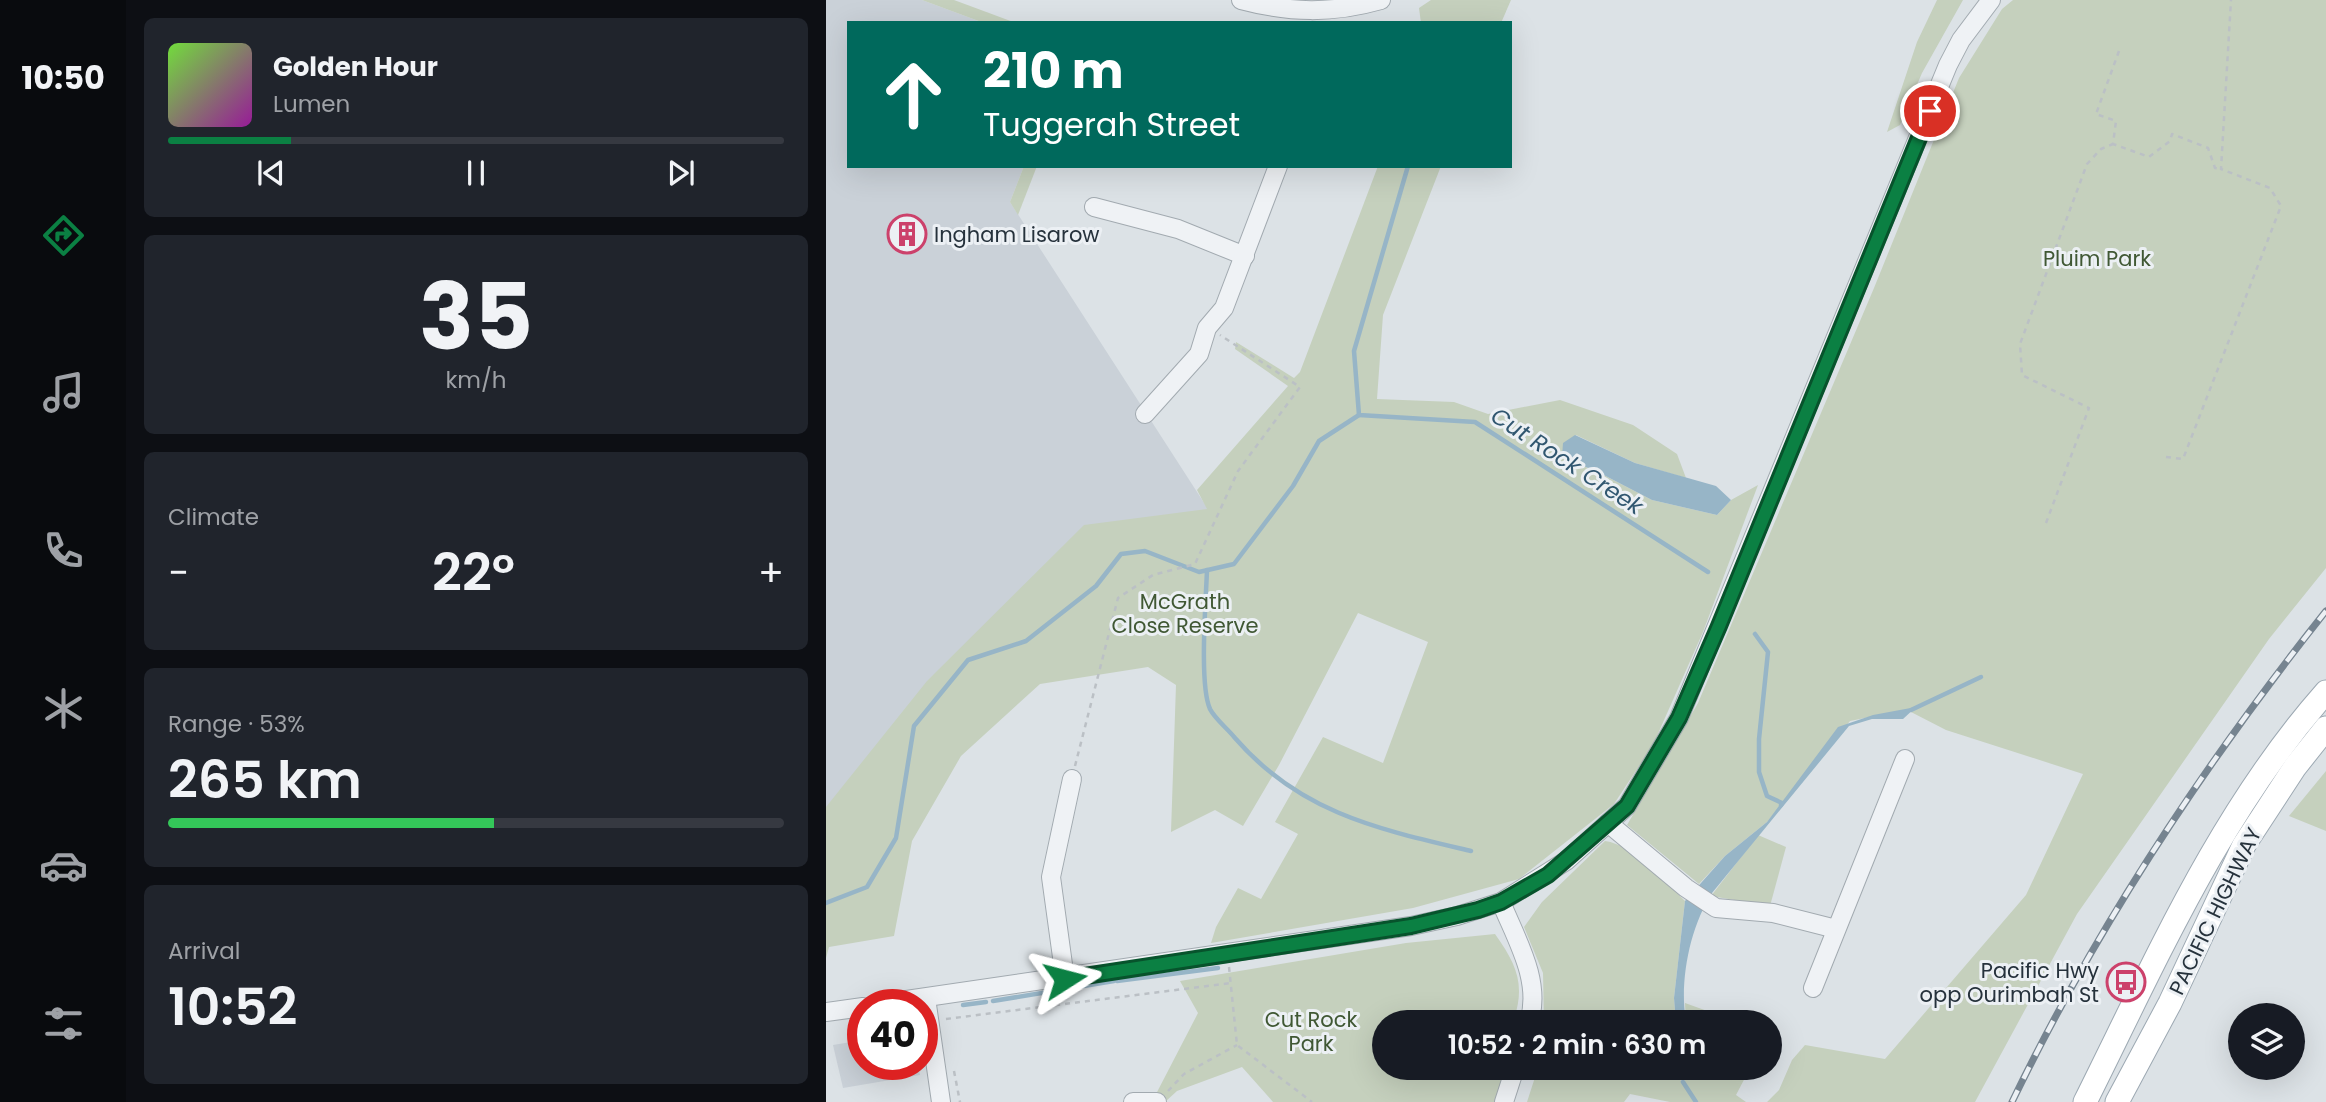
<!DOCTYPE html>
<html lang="en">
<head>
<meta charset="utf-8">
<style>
	:root { --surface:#171b24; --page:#20242c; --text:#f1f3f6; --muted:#9ea1a6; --line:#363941; --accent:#0b8043 }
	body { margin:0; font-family:Poppins,sans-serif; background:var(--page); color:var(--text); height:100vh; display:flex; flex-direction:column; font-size:26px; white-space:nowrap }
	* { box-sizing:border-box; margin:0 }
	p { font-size:23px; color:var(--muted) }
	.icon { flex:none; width:38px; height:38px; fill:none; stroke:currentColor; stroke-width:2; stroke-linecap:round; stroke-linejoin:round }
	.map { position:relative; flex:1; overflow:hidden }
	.details { display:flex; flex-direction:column; gap:18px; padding:18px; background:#0d0f14; width:700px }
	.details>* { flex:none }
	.banner { position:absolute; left:21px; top:21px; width:665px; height:147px; border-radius:0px; box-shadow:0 7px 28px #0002; background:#00695c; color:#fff; overflow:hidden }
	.buttons { position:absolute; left:1402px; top:1003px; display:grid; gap:14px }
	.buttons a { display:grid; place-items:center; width:77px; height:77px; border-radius:50%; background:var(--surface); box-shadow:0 7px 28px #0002; font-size:35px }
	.speed { position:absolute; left:21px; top:989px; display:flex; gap:14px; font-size:35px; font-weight:700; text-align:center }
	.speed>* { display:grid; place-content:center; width:91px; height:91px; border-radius:50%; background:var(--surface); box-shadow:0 7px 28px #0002; line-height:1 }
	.speed .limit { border:10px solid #d22; background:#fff; color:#111 }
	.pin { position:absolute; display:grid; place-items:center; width:60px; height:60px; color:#fff; margin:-30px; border:4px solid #fff; border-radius:50%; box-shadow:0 2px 7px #0007 }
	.me { position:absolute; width:77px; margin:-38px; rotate:81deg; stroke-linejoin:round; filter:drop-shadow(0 0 5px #0008) }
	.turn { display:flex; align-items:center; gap:24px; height:147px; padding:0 21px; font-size:32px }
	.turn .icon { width:91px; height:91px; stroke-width:2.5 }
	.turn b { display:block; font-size:49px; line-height:60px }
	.big { font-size:52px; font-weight:600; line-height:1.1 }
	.details .card { flex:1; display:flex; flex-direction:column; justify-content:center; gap:10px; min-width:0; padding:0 24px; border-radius:10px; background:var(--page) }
	.details .dial { align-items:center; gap:0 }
	.dial b { font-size:91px; line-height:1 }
	.song { display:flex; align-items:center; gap:21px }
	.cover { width:84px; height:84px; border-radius:10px; background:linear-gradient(135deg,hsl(100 70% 55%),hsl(300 70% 35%)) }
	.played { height:7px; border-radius:4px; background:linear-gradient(90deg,var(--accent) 20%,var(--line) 20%) }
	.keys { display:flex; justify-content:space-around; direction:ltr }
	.heat { display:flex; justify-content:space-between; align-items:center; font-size:38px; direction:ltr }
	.charge { height:10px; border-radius:5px; background:linear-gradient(90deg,#34c759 53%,var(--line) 0) }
	.trip { position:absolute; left:546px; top:1010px; width:410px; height:70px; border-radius:35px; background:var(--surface); box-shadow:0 7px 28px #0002; font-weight:600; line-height:70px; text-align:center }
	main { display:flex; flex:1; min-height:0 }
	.dock { display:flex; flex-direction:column; width:126px; justify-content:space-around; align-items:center; background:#090b0e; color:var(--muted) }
	.dock .icon { width:49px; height:49px }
	.dock .selected { color:var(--accent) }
	.dock b { font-size:32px; color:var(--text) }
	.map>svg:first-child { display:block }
</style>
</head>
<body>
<main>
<nav class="dock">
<b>10:50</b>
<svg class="icon selected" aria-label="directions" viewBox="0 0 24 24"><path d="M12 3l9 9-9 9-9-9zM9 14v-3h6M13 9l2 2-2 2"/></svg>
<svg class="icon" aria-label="music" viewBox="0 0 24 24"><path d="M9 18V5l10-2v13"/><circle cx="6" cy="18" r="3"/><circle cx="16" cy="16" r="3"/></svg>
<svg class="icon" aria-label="phone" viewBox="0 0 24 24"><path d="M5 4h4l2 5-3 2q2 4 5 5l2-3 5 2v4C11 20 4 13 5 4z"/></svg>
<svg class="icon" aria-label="climate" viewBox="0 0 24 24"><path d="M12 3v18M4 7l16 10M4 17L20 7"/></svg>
<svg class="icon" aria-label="car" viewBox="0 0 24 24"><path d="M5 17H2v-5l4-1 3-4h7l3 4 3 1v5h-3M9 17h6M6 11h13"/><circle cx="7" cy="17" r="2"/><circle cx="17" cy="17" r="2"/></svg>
<svg class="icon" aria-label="filters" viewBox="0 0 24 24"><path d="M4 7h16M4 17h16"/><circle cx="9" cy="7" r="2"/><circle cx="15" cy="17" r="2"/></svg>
</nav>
<section class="details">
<div class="card">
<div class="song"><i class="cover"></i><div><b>Golden Hour</b><p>Lumen</p></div></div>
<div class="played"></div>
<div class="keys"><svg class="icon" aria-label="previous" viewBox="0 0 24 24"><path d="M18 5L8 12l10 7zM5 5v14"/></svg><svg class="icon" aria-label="pause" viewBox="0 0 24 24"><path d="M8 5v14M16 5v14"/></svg><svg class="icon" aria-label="next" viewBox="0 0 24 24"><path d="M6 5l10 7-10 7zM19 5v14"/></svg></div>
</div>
<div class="card dial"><b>35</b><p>km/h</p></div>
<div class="card"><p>Climate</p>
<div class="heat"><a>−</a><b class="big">22°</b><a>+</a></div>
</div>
<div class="card"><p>Range · 53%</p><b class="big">265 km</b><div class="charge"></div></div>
<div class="card"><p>Arrival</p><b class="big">10:52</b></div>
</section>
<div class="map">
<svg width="1500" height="1102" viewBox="0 0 1500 1102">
	<rect width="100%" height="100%" fill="#dce2e6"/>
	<!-- built -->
	<g fill="#cad1d8">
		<polygon points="0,0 96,0 158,23 23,23 23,166 198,166 184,202 382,509 172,682 0,902"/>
		<polygon points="37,1040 37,1064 92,1064 94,1075 17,1088 7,1045"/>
	</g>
	<!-- green -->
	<g fill="#c5d0bd">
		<polygon points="96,0 128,0 190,23 158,23"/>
		<polygon points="605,0 685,0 675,23 595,23 593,8"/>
		<polygon points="1111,0 1137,0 1096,73 1074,125 1061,132 1091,42"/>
		<polygon points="1187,0 1500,0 1500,568 1443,639 1251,914 1149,1102 941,1102 953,1090 966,1060 979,1045 1059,1059 1200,895 1257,774 1120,730 1085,712 1088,708 1024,721 941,822 899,856 873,884 801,825 872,703 1048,288 1133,78 1176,9"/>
		<polygon points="198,166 211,166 192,215 184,202"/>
		<polygon points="552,166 615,166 557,315 551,399 628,402 662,414 734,400 807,425 851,454 860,478 809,463 750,435 736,457 772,472 826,500 891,515 905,500 932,485 877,632 827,745 788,804 693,879 587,908 385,943 390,927 412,888 435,899 472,834 449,822 497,737 557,763 602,642 532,613 453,765 417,826 389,810 345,832 350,685 322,667 214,684 135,756 86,841 68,936 3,947 0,958 0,807 101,681 258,525 381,509 371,490 462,386 409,349 410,342 468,378 474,372"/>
		<polygon points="1500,771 1500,831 1463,816"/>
		<polygon points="932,835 960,847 944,906 885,896"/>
		<path d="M779 841C808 845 838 881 859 901L848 998 850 1022H718L717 973 698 927 716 902Z"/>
		<path d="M669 934C691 965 700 985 687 1022H558V1068H678L670 1102H447L416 1067 351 1091 339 1102 329 1096 372 1013 354 981 580 943Z"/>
		<polygon points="859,1003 912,1022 860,1022"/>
		<polygon points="712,1068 851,1068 851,1076 858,1084 860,1068 920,1068 921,1074 910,1095 920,1102 844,1102 804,1094 798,1102 701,1102"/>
	</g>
	<!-- water -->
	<g fill="#97b5c7">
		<polygon points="749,435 809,463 890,486 905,500 891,515 826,500 772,472 736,457 737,443"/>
		<path d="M1090 707 1077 719H1046L1023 726 886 893C864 927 853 981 860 1022H850L848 998 859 901 899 856 941 822 1012 727 1047 715Z"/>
	</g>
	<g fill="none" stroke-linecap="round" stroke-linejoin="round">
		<!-- stream -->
		<g stroke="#97b5c7" stroke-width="4.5">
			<polyline points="582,166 528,351 533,415 649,422 882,572"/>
			<path d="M381 570C380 600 373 685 384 709 389 719 402 729 409 738 474 813 552 829 645 851"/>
			<polyline points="929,634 942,652 933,739 933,772 941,796 956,803 955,805"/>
			<polyline points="1085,710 1155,677"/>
			<polyline points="0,903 41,887 70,838 88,726 142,660 200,641 270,586 295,554 319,551 373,572 408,564 467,486 493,441 533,415"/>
			<polyline points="291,981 392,968"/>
			<polyline points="167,1001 288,981"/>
			<polyline points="137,1005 160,1002"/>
			<polyline points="857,1082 870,1102"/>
		</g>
		<defs>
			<g id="minor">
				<path d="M415 0C464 13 506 14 555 0"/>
				<polyline points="268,207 352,229 419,256"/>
				<polyline points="319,414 373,354 381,328 398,308 452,166"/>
				<polyline points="782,823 860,888 890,908 947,913 1010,929"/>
				<path d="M675 902C690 939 716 981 703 1022"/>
				<polyline points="239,979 225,877 246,779"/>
				<polyline points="987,988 1079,759"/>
				<polyline points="100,998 115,1102"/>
				<polyline points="53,1004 585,926 631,916 675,902 740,861 801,806 853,718 1122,65 1135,40 1165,0"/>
				<polyline points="0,1012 37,1007"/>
				<polyline points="307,1102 331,1102"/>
				<polyline points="678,1102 689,1068"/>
			</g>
			<g id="major">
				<path d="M1259 1102C1330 960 1394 812 1500 692"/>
				<polyline points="1291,1102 1344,1003 1418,845 1469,767 1500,728"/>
			</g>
		</defs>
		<!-- minor casing -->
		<use href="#minor" stroke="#a2aab0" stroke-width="20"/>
		<!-- major casing -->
		<use href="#major" stroke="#9ca8b2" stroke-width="25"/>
		<!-- path -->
		<g stroke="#bbc0c5" stroke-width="2.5" stroke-dasharray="5 5" stroke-linecap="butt">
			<polyline points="1293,51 1270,114 1290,121 1287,144 1323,157 1344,141 1346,134 1382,148 1389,168 1395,169"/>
			<polyline points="1340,457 1357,459 1455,206 1444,188 1395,169 1405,0"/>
			<polyline points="1220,523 1263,408 1196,375 1194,344 1261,164 1275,149 1287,144"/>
			<polyline points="249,766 292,598 327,575 369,564 412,471 474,387 394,335"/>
			<polyline points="403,967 411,1045 486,1102"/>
			<polyline points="120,1019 405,983"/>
			<polyline points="128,1071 134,1102"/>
			<polyline points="342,1091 358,1074 411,1045"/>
		</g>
		<!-- minor -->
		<use href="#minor" stroke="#eff2f5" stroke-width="18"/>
		<!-- major -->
		<use href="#major" stroke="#fff" stroke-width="23"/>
		<defs>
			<path id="rail" d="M1186 1102C1271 926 1379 763 1500 611"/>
		</defs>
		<!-- rail casing -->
		<use href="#rail" stroke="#768490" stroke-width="7"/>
		<!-- rail -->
		<use href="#rail" stroke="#ecf0f4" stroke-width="4.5" stroke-dasharray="13" stroke-linecap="butt"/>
	</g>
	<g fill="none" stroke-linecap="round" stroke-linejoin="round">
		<defs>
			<polyline id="route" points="239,979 585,926 652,910 675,902 722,875 801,806 853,718 893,626 1104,111"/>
		</defs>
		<!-- route casing -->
		<use href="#route" stroke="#07532c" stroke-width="18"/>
		<!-- route -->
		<use href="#route" stroke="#0b8043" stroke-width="12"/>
	</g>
	<!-- icons -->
	<defs>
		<symbol id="building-ring" viewBox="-11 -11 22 22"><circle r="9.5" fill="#ecf0f4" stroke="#cc416b" stroke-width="1.5"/><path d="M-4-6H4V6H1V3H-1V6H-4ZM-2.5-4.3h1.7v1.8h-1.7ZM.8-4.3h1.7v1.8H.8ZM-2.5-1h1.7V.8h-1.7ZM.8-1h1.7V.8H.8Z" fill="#cc416b"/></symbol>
		<symbol id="bus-ring" viewBox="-11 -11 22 22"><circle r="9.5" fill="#ecf0f4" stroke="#cc416b" stroke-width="1.5"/><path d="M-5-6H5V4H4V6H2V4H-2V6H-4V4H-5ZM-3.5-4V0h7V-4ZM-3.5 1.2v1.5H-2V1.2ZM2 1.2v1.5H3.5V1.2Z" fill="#cc416b"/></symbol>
	</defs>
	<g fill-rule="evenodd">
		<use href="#building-ring" x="59" y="212" width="44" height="44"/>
		<use href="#bus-ring" x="1278" y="960" width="44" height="44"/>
	</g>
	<g text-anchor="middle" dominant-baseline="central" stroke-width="6" stroke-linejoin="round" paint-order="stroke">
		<!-- poi labels -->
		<g font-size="21" fill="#26323c" stroke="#ecf0f4" text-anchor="start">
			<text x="108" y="234">Ingham Lisarow</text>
			<text x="1273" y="970" text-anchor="end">Pacific Hwy<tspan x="1273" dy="24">opp Ourimbah St</tspan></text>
		</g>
		<!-- park labels -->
		<g font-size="21" fill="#405834" stroke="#ecf0f4">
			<text x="1271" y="258">Pluim Park</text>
			<text x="359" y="601">McGrath<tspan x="359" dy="24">Close Reserve</tspan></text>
			<text x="485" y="1019">Cut Rock<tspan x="485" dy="24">Park</tspan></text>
		</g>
		<!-- street labels -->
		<g font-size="21" fill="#26323c" stroke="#ecf0f4">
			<text transform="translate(1389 911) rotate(-64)">PACIFIC HIGHWAY</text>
		</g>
		<!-- water labels -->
		<g font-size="23" font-style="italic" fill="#315770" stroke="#ecf0f4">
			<text transform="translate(741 461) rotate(33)">Cut Rock Creek</text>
		</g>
	</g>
</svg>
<div class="buttons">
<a><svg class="icon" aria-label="layers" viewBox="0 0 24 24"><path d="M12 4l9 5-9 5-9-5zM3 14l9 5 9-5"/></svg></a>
</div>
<div class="speed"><div class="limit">40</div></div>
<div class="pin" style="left:1104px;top:111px;background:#d93025"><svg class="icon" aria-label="arrive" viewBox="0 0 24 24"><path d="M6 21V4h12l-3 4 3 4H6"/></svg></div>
<svg class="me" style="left:239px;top:979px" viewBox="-20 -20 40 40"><path d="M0-17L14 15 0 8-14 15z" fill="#0b8043" stroke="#fff" stroke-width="4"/></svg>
<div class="trip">10:52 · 2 min · 630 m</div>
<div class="banner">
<div class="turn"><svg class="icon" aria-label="ahead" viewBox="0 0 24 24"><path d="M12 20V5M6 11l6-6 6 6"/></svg><div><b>210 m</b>Tuggerah Street</div></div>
</div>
</div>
</main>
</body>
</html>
